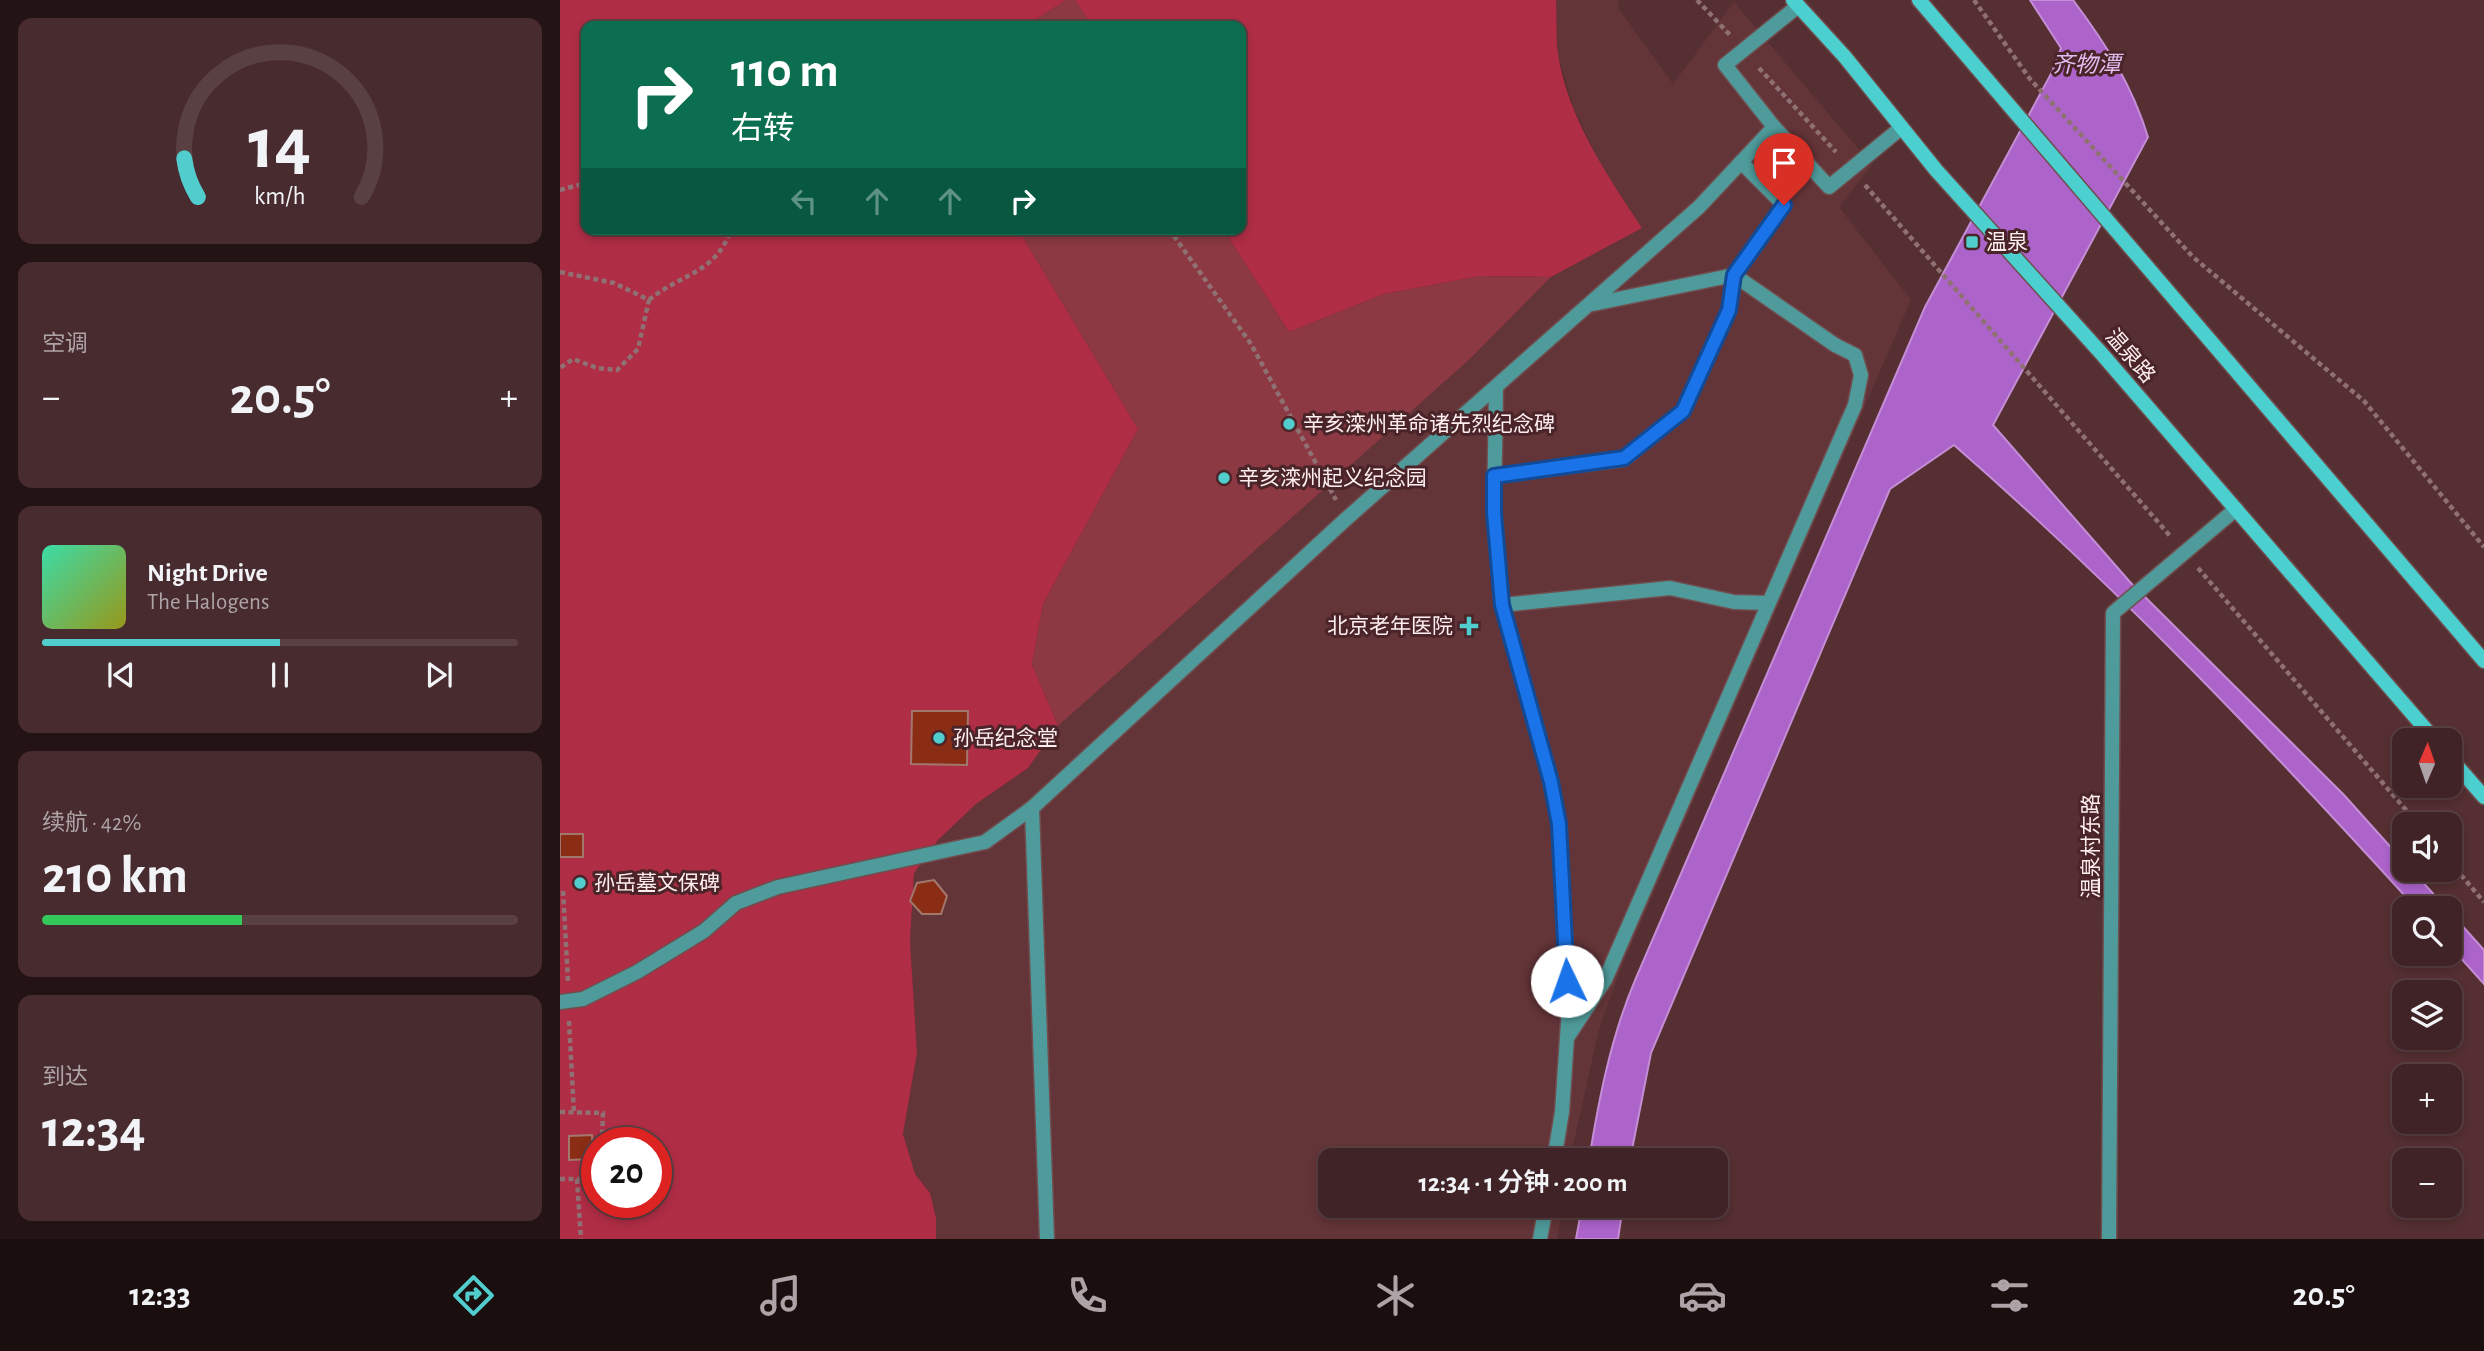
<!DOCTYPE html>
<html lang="zh">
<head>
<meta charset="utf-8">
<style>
	:root { --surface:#402326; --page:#472b2e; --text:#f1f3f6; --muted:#aea4a7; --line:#594043; --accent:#52cdcd }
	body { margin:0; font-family:"Alegreya Sans","Noto Sans SC",sans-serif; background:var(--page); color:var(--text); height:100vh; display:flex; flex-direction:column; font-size:26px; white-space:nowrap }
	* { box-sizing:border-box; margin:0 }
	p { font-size:23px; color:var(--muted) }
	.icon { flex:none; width:38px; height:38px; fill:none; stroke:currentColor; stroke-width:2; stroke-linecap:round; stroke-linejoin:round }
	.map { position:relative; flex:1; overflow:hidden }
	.details { display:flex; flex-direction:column; gap:18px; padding:18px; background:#231315; width:560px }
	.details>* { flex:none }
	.hud { position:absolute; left:21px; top:21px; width:665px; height:214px; border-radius:14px; box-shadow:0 4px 10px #0003,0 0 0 2px var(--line); background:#0b6e4f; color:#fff; overflow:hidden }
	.needle { width:46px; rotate:2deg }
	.controls { position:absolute; left:1832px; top:728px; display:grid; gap:14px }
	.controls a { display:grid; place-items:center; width:70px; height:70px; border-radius:14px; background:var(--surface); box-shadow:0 4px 10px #0003,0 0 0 2px var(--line); font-size:35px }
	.speed { position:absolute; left:21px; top:1127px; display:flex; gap:14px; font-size:35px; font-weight:700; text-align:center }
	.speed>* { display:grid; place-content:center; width:91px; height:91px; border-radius:50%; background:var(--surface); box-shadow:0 4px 10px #0003,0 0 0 2px var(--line); line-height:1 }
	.speed .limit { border:10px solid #d22; background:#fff; color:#111 }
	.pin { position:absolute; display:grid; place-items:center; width:60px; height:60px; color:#fff; margin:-72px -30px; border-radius:50% 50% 50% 0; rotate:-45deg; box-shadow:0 0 7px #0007 }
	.pin .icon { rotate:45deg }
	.me { position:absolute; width:77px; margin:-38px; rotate:357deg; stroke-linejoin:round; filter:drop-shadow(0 0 5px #0008) }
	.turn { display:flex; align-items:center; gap:24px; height:147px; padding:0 35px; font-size:32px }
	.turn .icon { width:91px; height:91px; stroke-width:2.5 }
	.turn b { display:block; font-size:49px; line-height:60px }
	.lanes { display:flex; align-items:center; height:66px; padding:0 35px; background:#0003; justify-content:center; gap:35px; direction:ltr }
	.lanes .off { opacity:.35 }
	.big { font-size:52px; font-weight:600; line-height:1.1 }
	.details .tile { flex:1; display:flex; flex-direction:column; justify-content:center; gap:10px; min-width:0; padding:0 24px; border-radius:14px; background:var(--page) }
	.details .dial { align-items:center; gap:0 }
	.dial svg { height:182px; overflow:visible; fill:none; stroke:var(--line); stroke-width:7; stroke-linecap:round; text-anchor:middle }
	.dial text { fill:var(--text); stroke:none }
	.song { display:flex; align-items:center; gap:21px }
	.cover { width:84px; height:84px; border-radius:10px; background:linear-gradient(135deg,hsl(160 70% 55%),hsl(60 70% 35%)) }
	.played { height:7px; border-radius:4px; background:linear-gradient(90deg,var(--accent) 50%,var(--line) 50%) }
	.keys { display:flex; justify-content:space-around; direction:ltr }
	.heat { display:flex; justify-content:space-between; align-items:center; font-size:38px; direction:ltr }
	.charge { height:10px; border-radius:5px; background:linear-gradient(90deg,#34c759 42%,var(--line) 0) }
	.trip { position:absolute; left:758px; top:1148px; width:410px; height:70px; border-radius:14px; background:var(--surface); box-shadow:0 4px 10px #0003,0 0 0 2px var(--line); font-weight:600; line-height:70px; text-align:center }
	.tabs { display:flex; height:112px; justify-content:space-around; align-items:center; background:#1a0e0f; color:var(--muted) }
	.tabs .icon { width:49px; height:49px }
	.tabs .current { color:var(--accent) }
	.tabs b { font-size:32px; color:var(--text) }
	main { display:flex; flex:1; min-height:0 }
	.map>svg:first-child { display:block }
</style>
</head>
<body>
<main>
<section class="details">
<div class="tile dial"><svg viewBox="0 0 100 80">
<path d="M14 69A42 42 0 1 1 86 69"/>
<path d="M14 69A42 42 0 0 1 8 52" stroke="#52cdcd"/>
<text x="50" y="56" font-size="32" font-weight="700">14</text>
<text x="50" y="72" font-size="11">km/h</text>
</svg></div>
<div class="tile"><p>空调</p>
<div class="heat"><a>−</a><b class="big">20.5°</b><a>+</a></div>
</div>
<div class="tile">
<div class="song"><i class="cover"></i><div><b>Night Drive</b><p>The Halogens</p></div></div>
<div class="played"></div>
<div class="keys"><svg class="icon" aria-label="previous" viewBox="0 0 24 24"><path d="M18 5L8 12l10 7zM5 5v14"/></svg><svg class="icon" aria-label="pause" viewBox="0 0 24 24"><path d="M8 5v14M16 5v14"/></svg><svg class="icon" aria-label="next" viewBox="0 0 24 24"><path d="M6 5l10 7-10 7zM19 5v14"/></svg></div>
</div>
<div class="tile"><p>续航 · 42%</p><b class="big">210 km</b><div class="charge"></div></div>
<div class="tile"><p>到达</p><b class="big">12:34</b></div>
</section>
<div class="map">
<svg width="1924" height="1239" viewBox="0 0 1924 1239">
	<rect width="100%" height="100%" fill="#552f32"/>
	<!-- built -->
	<polygon fill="#633438" points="996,0 1058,0 1059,9 1113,84 1174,2 1312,165 1279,207 1351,300 1062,966 1039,1029 1010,1160 770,1160 770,1206 1003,1206 997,1239 376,1239 376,1218 370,1193 350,1167 343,1134 357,1053 350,941 354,873 378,840 416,804 468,768 498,726 910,359 991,277 1081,228 1040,164 1014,109 998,55"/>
	<!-- green -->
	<g fill="#8c3943">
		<polygon points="506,0 515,0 532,26 466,26"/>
		<polygon points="458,229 663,229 729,332 824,294 920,276 991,277 910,359 498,726 472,664 483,604 578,429"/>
	</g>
	<!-- forest -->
	<g fill="#af2d45" fill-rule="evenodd">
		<path d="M0 0H506L466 26H26V229H458L578 429 483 604 472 664 498 726 468 768 416 804 378 840 354 873 350 941 357 1053 343 1134 355 1174 370 1193 376 1218V1239H0ZM37 1143H96V1202H37Z"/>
		<path d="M515 0H996C997 18 996 37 998 54 1008 118 1047 175 1082 228L991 277 920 276 824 294 729 332 663 229H681V26H532Z"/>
	</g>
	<!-- water -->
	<g fill="#ac63ca" stroke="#c58dd5" stroke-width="2">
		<path d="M1470 0H1513C1546 44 1572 85 1588 137L1433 425 1570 582 1784 795 1844 862V870H1852L1886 908H1856C1710 747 1558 588 1394 445L1330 489 1091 1053 1070 1160H1029C1039 1098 1051 1036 1076 978L1365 307 1492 72 1501 48Z"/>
		<polygon points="1890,912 1924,950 1924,984 1890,946"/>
		<polygon points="1022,1206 1063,1206 1058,1239 1016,1239"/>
	</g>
	<!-- building -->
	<g fill="#8b2d15" stroke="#a2776c" stroke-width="2">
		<polygon points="352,711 408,711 407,765 351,764"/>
		<rect x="0" y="834" width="23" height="23"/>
		<polygon points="374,880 387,896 381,914 362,914 350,901 357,883"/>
		<polygon points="32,1135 33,1159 9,1160 9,1136"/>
	</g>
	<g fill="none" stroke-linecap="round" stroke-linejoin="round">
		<defs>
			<g id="service">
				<polyline points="1238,6 1165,65 1214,127 1269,187 1341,128"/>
				<polyline points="936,390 934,513 942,605 991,782 999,824 1009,1008 1002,1112 994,1160"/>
				<polyline points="934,476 1064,459 1123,411 1169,310 1174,275 1224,205 1181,162"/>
				<polyline points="942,605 1110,588 1174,602 1208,603"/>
				<polyline points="0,1002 23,999 77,972 144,931 176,903 218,887 425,842 472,808"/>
				<polyline points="1007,1038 1045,980 1295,405 1301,375 1295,355 1275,345 1174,275 1033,304"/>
				<polyline points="487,1239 472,808 786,519 1139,207 1214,127"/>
				<polyline points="980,1239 986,1206"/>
			</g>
			<polyline id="minor" points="1549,1239 1553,613 1676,509"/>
			<g id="secondary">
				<polyline points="1233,0 1285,57 1376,170 1541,353 1875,740"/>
				<polyline points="1359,0 1924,661"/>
				<polyline points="1890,758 1924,797"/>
			</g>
		</defs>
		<!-- service casing -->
		<use href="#service" stroke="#704e50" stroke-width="17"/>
		<!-- minor casing -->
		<use href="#minor" stroke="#704e50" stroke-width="17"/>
		<!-- secondary casing -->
		<use href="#secondary" stroke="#704e50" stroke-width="17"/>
		<!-- path -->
		<g stroke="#907173" stroke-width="4.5" stroke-dasharray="5 3.5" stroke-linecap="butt">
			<polyline points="1137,0 1170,35"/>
			<polyline points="1414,0 1470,79 1633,257 1804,401 1924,547"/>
			<polyline points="1199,68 1276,152"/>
			<polyline points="1305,185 1611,537"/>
			<polyline points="0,190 26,183"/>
			<polyline points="609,229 691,344 776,500"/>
			<polyline points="0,272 54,283 89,300 78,349 57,370 37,368 13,359 0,368"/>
			<path d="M89 300C120 274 157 273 171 229"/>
			<polyline points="1638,568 1858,824"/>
			<polyline points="1890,862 1924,902"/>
			<polyline points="3,891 8,981"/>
			<polyline points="9,1021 14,1113"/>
			<polyline points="0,1112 43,1113 42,1143"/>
			<polyline points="0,1179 37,1179"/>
			<polyline points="17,1179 21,1239"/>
		</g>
		<!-- service -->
		<use href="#service" stroke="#4f9a9a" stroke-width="14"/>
		<!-- minor -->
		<use href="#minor" stroke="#4f9a9a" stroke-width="14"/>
		<!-- secondary -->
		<use href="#secondary" stroke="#4ccfcf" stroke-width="14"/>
	</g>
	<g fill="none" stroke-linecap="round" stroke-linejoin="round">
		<defs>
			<polyline id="route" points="1007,981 999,824 991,782 942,605 934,513 934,476 1064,458 1123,411 1169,310 1174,275 1224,205"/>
		</defs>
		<!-- route casing -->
		<use href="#route" stroke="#114b97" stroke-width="18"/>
		<!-- route -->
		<use href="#route" stroke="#1a73e8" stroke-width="12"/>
	</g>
	<!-- markers -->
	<g fill="#52cdcd" stroke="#4a2428" stroke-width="2.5">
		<rect x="1405" y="235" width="14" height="14" rx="3.5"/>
		<circle cx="729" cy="424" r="7"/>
		<circle cx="664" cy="478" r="7"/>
		<path d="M905.5 615.5h7v7h7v7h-7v7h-7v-7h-7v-7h7z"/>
		<circle cx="379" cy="738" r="7"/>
		<circle cx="20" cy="883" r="7"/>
	</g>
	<g text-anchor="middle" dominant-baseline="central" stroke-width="6" stroke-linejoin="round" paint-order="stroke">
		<!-- poi labels -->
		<g font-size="21" fill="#feeeee" stroke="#4a2428" text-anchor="start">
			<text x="1426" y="242">温泉</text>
			<text x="743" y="424">辛亥滦州革命诸先烈纪念碑</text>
			<text x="678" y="478">辛亥滦州起义纪念园</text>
			<text x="893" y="626" text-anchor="end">北京老年医院</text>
			<text x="393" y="738">孙岳纪念堂</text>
			<text x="34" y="883">孙岳墓文保碑</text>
		</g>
		<!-- street labels -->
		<g font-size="21" fill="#feeeee" stroke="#4a2428">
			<text transform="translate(1570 356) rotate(49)">温泉路</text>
			<text transform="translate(1531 846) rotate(-90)">温泉村东路</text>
		</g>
		<!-- water labels -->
		<g font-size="23" font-style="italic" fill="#e0bdef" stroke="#4a2428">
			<text x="1526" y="65">齐物潭</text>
		</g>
	</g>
</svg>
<div class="controls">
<a><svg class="needle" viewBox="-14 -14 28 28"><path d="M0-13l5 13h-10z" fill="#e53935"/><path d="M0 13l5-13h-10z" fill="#aea4a7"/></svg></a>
<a><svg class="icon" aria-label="sound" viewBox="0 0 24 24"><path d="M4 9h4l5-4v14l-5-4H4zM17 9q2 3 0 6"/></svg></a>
<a><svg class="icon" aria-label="search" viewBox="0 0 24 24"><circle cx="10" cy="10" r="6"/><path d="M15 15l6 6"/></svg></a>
<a><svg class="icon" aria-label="layers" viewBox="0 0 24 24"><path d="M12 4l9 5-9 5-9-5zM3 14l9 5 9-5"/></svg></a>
<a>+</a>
<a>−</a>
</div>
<div class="speed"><div class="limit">20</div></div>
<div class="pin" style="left:1224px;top:205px;background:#d93025"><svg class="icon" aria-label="arrive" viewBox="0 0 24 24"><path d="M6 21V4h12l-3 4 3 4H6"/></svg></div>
<svg class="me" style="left:1007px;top:981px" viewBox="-20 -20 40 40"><circle r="19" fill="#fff"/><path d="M0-13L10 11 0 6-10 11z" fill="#1a73e8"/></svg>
<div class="trip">12:34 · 1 分钟 · 200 m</div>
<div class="hud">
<div class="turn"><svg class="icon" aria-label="right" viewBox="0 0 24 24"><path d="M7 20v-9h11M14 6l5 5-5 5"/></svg><div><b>110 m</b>右转</div></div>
<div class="lanes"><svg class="icon off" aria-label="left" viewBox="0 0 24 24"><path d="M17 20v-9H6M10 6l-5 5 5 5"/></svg><svg class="icon off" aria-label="ahead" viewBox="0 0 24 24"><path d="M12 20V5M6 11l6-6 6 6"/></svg><svg class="icon off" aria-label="ahead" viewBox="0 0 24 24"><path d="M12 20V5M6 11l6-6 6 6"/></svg><svg class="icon" aria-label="right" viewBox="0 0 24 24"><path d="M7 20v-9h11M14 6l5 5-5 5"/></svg></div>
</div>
</div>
</main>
<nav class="tabs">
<b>12:33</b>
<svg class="icon current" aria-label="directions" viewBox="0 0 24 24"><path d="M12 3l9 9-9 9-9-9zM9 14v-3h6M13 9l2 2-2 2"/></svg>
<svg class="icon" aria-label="music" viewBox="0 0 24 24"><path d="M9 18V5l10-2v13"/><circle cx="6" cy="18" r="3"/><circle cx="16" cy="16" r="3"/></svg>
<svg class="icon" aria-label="phone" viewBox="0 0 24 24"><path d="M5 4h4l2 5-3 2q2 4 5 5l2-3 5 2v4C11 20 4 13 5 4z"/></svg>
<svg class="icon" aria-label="climate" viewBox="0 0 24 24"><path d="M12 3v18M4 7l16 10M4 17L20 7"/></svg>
<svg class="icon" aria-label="car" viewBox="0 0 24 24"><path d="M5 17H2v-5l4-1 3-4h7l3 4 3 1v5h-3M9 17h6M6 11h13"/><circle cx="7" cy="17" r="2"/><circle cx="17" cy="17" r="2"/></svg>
<svg class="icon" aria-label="filters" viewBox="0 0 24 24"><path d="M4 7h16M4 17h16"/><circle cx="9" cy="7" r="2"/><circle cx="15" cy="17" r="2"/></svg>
<b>20.5°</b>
</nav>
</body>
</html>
